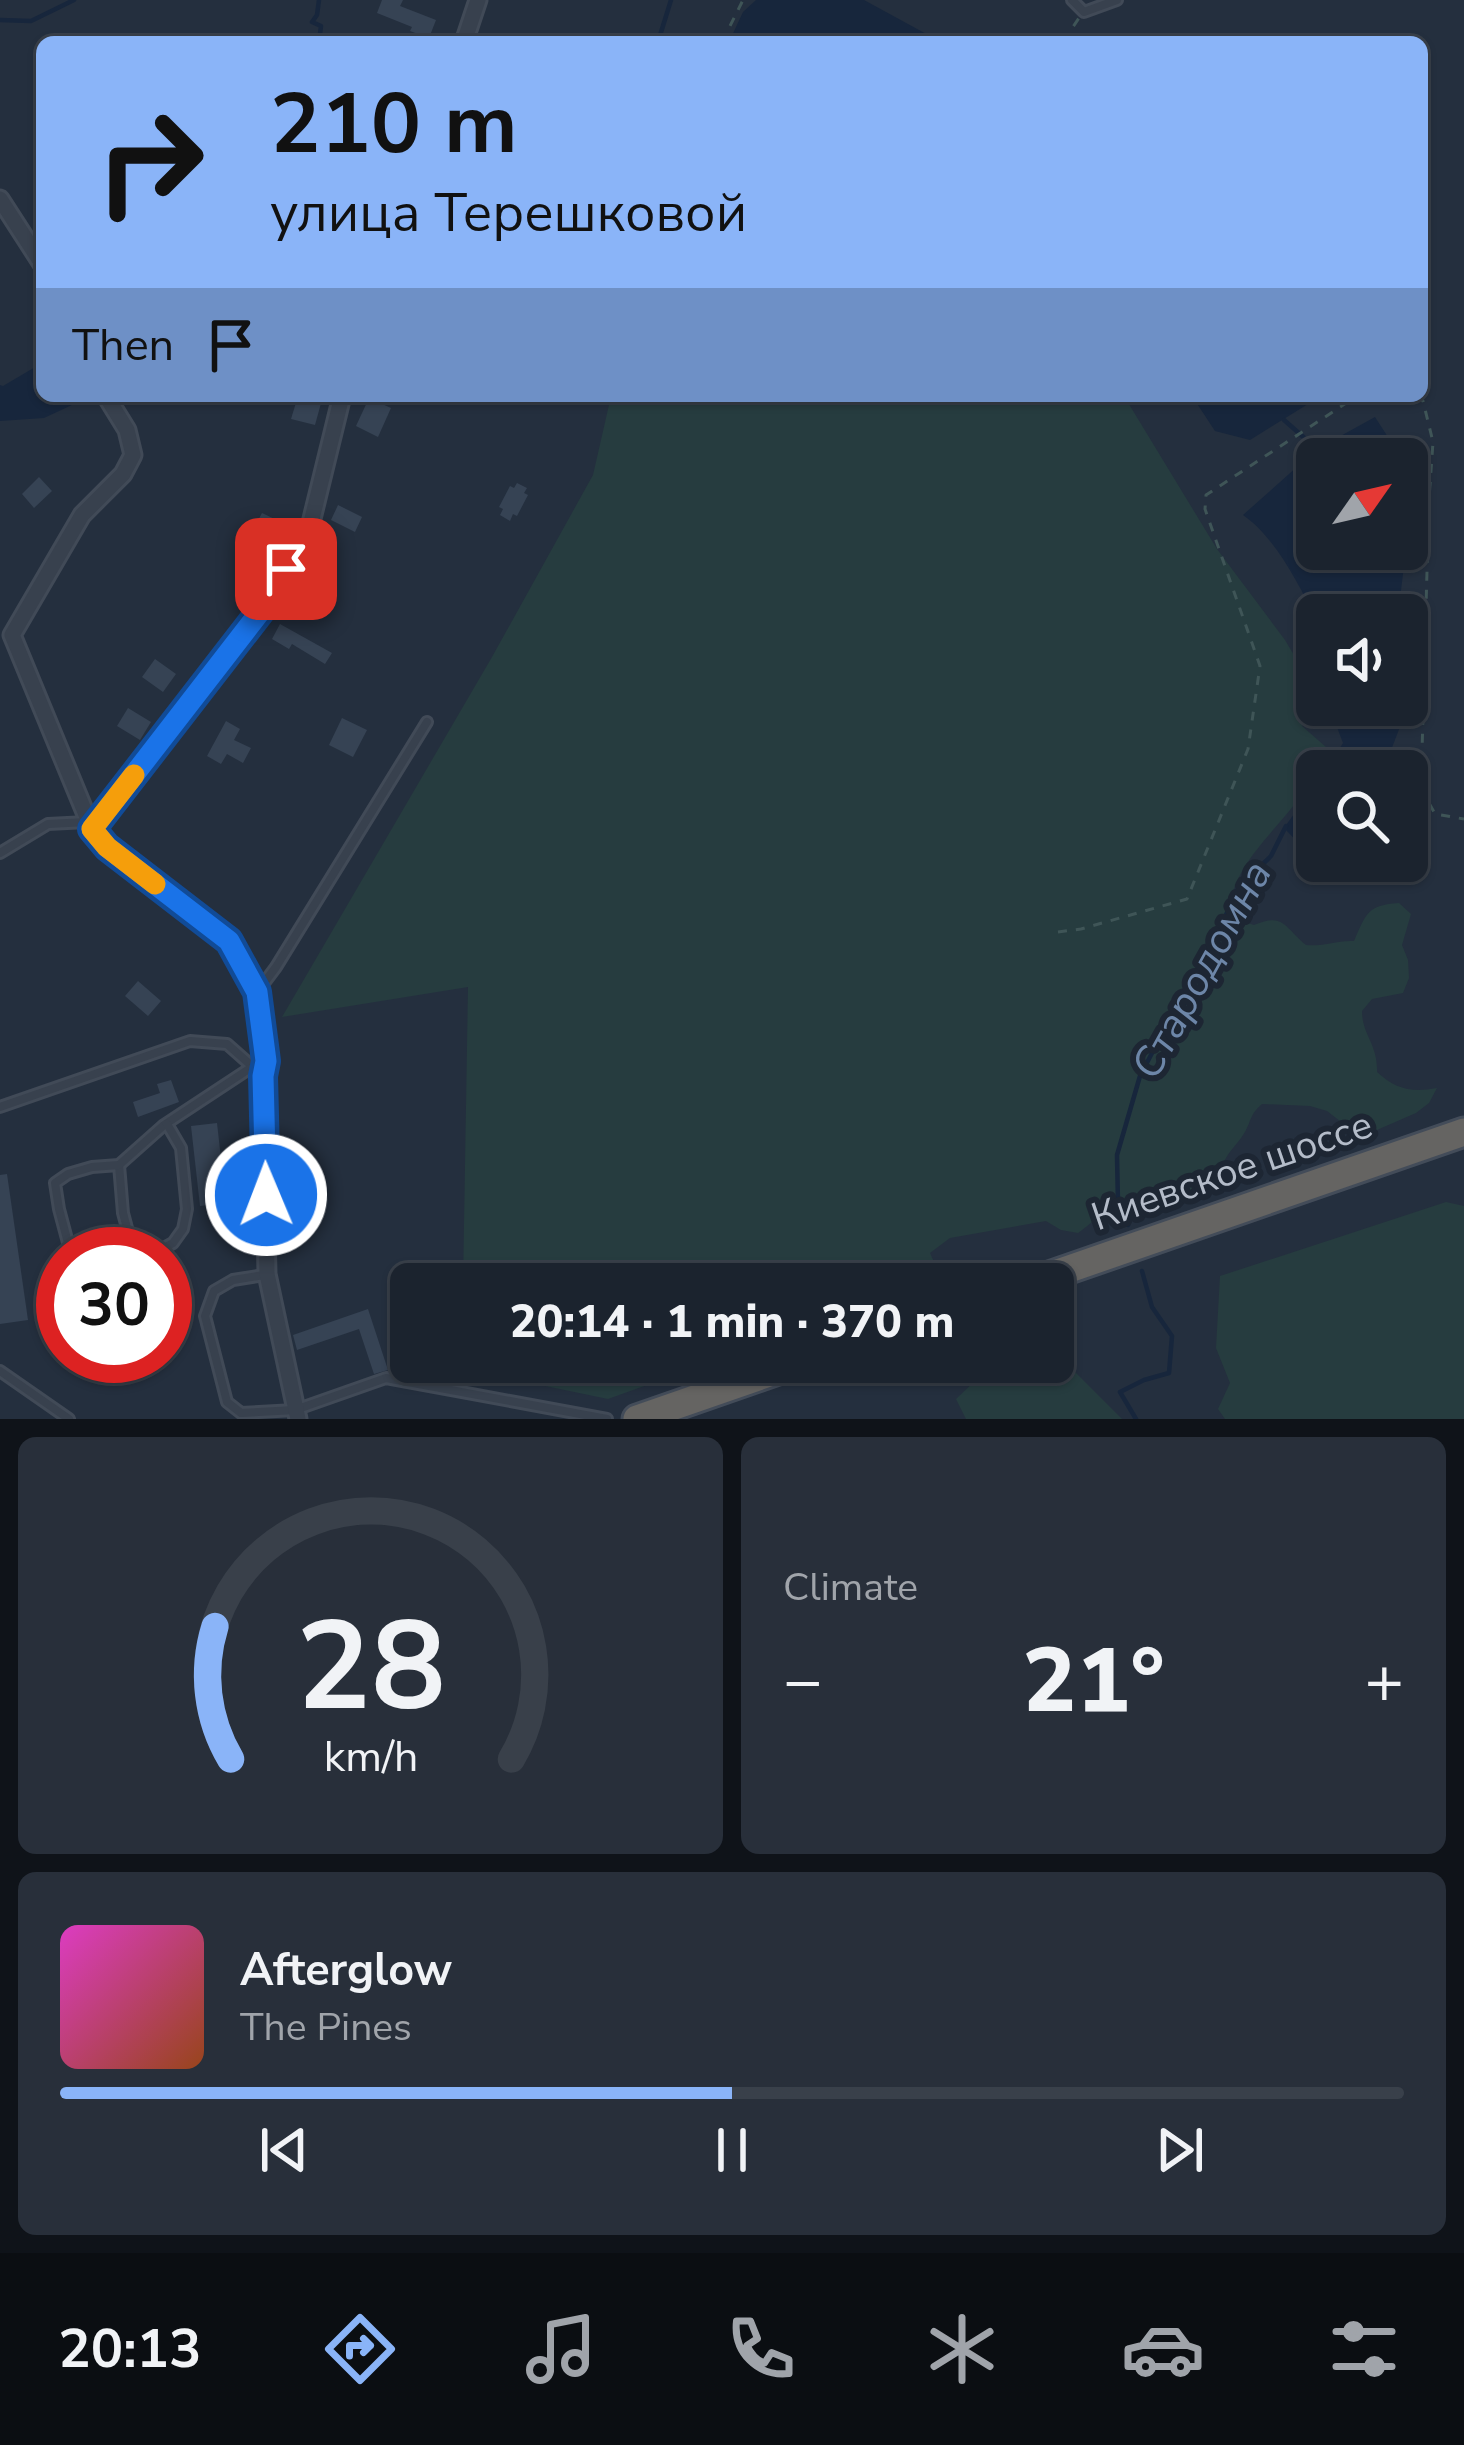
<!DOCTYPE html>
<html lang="en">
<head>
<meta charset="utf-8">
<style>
	:root { --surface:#1b232e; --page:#282f3a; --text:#f1f3f6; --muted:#a0a4aa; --line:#39404a; --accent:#8ab4f8 }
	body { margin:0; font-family:"Nunito Sans",sans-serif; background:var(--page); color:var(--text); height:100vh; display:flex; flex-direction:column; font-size:45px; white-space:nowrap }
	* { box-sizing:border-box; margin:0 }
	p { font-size:39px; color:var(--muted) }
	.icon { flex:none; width:66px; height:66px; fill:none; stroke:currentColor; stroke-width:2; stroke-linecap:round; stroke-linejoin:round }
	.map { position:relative; height:1419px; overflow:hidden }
	.panel { display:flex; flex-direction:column; gap:18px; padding:18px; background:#0f1319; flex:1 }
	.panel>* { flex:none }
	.top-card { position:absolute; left:36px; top:36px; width:1392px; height:366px; border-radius:18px; box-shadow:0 3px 9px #0004,0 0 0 3px var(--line); background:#8ab4f8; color:#111; overflow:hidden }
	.needle { width:78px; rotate:56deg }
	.controls { position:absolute; left:1296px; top:438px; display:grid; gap:24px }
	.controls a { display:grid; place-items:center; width:132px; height:132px; border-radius:18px; background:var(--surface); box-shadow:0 3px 9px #0004,0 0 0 3px var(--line); font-size:60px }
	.speed { position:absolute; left:36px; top:1227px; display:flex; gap:24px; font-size:60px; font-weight:700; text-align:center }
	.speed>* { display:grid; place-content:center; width:156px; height:156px; border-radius:50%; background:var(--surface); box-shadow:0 3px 9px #0004,0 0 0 3px var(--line); line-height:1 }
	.speed .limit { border:18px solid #d22; background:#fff; color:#111 }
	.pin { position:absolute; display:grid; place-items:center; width:102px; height:102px; color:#fff; margin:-51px; border-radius:24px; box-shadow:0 6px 18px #0006 }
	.me { position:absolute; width:132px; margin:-66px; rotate:359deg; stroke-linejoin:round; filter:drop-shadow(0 0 9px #0008) }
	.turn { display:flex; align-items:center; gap:42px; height:252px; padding:0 36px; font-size:54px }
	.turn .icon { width:156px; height:156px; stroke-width:2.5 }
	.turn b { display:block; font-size:84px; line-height:102px }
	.then { display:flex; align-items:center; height:114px; padding:0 36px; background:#0003; gap:24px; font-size:45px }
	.big { font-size:90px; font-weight:800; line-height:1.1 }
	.panel .tile { flex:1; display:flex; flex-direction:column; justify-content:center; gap:18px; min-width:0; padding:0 42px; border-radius:18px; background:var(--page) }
	.panel .dial { align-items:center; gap:0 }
	.dial svg { height:312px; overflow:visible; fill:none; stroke:var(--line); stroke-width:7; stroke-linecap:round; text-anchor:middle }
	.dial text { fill:var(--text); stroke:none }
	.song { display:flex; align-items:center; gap:36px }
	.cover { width:144px; height:144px; border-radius:18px; background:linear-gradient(135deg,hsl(310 70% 55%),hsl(20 70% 35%)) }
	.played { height:12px; border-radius:6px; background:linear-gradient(90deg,var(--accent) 50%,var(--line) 50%) }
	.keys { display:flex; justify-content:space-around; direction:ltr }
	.heat { display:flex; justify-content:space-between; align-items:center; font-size:66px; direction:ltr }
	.panel .tiles { flex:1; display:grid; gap:18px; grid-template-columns:1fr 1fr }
	.tile:last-child { grid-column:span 2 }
	.trip { position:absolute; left:390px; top:1263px; width:684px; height:120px; border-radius:18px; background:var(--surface); box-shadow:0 3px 9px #0004,0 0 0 3px var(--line); font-weight:800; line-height:120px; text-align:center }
	.dock { display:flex; height:192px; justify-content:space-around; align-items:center; background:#0b0e12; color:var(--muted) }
	.dock .icon { width:84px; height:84px }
	.dock .selected { color:var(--accent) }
	.dock b { font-size:54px; color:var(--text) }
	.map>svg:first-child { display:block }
</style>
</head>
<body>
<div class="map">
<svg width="1464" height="1419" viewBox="0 0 1464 1419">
	<rect width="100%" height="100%" fill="#242f3e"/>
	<!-- green -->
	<g fill="#263c3f">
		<path d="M611 396H1124L1217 549 1285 640 1311 684 1302 726 1326 747C1312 808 1237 847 1230 906L1239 920 1254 925C1284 912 1285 928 1306 945 1324 947 1336 940 1354 941 1366 914 1367 905 1399 903L1411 914 1402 945 1408 960 1409 978 1403 993 1372 999 1362 1011C1362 1035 1378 1044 1377 1072 1395 1089 1412 1093 1437 1088L1429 1103 1416 1113 1370 1133 1354 1132 1327 1111 1310 1106 1262 1104C1248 1116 1252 1122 1243 1135 1238 1143 1231 1149 1226 1158 1217 1173 1213 1184 1197 1193 1170 1209 1158 1192 1133 1197 1112 1202 1095 1221 1078 1233L1061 1230 1046 1221 950 1238 930 1253 934 1262 929 1277 915 1284H463L468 987 282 1017 492 657 593 475Z"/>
		<polygon points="1446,1202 1464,1206 1464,1419 1225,1419 1218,1409 1230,1383 1216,1348 1220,1276"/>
		<polygon points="497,1362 711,1362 608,1399 531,1383"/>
		<polygon points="1010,1368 1076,1373 1122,1419 966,1419 956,1399 979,1377"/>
	</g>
	<!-- water -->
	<g fill="#17263c">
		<polygon points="756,0 864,0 941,42 729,42 743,12"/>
		<polygon points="42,363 42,396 87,398 44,418 0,421 0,385 3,386"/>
		<polygon points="1192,396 1321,396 1250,440 1215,431"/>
		<path d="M1375 417 1395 448 1397 459H1317V549H1406L1398 615H1317V621C1299 585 1276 538 1243 515L1317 449Z"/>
		<polygon points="1334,705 1402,705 1403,719 1383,771 1325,771 1343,743 1332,714"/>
		<polygon points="1317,782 1317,849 1308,853 1284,828"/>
	</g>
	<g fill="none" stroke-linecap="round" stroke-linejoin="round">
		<!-- stream -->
		<g stroke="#17263c" stroke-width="4.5">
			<polyline points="0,20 31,21 74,0"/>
			<polyline points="319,42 321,26 312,22 317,15 319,0"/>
			<polyline points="658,42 671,0"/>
			<polyline points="1284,420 1317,449 1320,459"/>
			<polyline points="1128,1225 1118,1204 1117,1155 1140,1076 1163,1032 1192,993 1208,979 1218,932 1239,887 1271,856 1286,826"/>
			<polyline points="1136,1419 1120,1392 1144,1380 1169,1373 1172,1336 1152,1307 1142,1271"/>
		</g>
	</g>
	<!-- building -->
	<g fill="#364354">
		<polygon points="382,0 403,0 400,6 436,20 429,38 410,31 412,27 377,13"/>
		<polygon points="298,396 323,396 315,425 291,419"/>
		<polygon points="369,398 391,408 378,437 356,426"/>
		<polygon points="39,477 52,491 34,508 22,494"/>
		<polygon points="517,483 527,488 524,493 528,495 517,516 513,514 510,521 500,515 503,509 499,507 510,486 514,488"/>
		<polygon points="338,505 362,517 355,532 331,520"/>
		<polygon points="262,513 281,522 267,549 248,539"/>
		<polygon points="320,567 335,574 319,607 304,600"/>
		<polygon points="280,624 332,653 325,664 292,644 289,649 272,639"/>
		<polygon points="155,659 176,674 163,692 142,677"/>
		<polygon points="128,708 151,722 140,740 117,726"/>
		<polygon points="342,718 367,730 353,757 329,745"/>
		<polygon points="226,721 240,729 234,740 251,748 243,763 227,754 221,764 207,756"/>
		<polygon points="138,981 161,1001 148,1016 125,996"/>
		<polygon points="171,1080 179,1102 138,1117 133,1102 160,1093 157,1084"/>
		<polygon points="217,1123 226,1203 200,1206 191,1126"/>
		<polygon points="7,1174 28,1320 0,1324 0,1175"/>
		<polygon points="368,1309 388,1370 374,1374 359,1329 297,1350 293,1335"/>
	</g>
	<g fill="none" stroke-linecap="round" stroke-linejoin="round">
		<defs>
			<g id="service">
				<polyline points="1072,0 1084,12 1117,0"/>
				<polyline points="0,853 48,824 87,822"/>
				<polyline points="258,991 276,967 427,722"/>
				<polyline points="0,1107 190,1041 227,1044 253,1067"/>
				<polyline points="119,1165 123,1213 134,1254"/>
				<polyline points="71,1254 59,1209 55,1183 68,1174 92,1167 119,1165 164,1125 252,1067"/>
				<polyline points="153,1254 173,1243 183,1229 187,1209 181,1148 167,1124"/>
				<polyline points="264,1275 233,1280 214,1291 205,1316 227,1402 241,1413 295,1410 386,1378 607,1419"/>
				<polyline points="0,1371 69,1419"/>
			</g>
			<g id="minor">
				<polyline points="464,42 478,0"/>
				<polyline points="0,199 42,264"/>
				<polyline points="106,396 127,430 133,455 123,474 82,515 12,635 92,829 107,847 228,942 257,992 266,1062 263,1076 267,1274 298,1419"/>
				<polyline points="92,829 263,608 309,531 342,396"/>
			</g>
			<g id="trunk">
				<polyline points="1026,1284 1464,1132"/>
				<polyline points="637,1419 801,1362"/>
			</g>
		</defs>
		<!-- service casing -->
		<use href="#service" stroke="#414a57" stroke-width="14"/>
		<!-- minor casing -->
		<use href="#minor" stroke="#414a57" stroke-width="21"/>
		<!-- trunk casing -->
		<use href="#trunk" stroke="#434c59" stroke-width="33"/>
		<!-- path -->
		<g stroke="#3f5557" stroke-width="3" stroke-dasharray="9 9" stroke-linecap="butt">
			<polyline points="722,42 743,0"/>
			<polyline points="1077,42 1071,30 1079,18"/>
			<polyline points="1417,396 1423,401 1433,442 1429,499 1421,788 1435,814 1464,819"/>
			<polyline points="1058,932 1081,929 1187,899 1248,749 1260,666 1205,509 1206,495 1357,396"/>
		</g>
		<!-- service -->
		<use href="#service" stroke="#38414e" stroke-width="8"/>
		<!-- minor -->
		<use href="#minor" stroke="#38414e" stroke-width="15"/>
		<!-- trunk -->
		<use href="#trunk" stroke="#656462" stroke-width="27"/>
	</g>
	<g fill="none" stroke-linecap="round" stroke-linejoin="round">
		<defs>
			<polyline id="route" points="266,1195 263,1076 266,1061 257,992 229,941 107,847 92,829 263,608 286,569"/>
		</defs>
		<!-- route casing -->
		<use href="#route" stroke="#114b97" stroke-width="30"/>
		<!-- route -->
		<use href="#route" stroke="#1a73e8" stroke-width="21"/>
		<!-- slow -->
		<polyline stroke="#f59e0b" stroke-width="21" points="134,775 92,829 107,847 155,884"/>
	</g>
	<g text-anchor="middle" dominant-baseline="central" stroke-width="12" stroke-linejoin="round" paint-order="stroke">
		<!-- street labels -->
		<g font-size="39" fill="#b4bcc9" stroke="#1d2633">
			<text transform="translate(1232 1171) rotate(-19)">Киевское шоссе</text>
		</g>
		<!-- water labels -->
		<g font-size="42" font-style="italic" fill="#6d86a8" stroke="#1d2633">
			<text transform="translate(1202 970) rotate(-61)">Стародомна</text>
		</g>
	</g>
</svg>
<div class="controls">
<a><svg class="needle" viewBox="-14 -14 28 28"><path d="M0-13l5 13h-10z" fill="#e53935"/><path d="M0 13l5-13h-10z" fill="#a0a4aa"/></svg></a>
<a><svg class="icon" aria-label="sound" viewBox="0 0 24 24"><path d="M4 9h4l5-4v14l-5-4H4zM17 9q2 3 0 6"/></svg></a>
<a><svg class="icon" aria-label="search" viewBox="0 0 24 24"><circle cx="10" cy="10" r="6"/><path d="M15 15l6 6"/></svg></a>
</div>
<div class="speed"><div class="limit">30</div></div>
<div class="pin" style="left:286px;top:569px;background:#d93025"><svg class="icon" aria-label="arrive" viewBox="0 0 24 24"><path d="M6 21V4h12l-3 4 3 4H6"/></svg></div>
<svg class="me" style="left:266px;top:1195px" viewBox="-20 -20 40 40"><circle r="17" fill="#1a73e8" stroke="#fff" stroke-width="3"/><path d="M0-11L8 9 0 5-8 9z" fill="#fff"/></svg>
<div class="trip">20:14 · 1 min · 370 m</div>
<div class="top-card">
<div class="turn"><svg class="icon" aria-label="right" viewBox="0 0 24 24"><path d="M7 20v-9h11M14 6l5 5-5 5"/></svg><div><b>210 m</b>улица Терешковой</div></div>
<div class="then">Then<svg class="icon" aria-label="arrive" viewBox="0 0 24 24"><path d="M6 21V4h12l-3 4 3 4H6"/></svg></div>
</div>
</div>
<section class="panel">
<div class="tiles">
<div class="tile dial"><svg viewBox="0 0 100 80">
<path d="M14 69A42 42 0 1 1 86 69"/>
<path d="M14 69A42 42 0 0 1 10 35" stroke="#8ab4f8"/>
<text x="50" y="56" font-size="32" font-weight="700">28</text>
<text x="50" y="72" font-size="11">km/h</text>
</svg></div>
<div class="tile"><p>Climate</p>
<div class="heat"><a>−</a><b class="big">21°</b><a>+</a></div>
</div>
<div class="tile">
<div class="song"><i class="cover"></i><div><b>Afterglow</b><p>The Pines</p></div></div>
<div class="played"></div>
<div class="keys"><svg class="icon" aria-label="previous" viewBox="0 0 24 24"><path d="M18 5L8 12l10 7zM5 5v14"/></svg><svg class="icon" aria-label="pause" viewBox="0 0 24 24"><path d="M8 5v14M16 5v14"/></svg><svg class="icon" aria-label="next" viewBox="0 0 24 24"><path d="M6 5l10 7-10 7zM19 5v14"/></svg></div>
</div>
</div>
</section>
<nav class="dock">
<b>20:13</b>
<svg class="icon selected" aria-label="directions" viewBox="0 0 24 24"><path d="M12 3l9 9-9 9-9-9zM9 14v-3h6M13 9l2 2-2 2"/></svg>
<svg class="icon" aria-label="music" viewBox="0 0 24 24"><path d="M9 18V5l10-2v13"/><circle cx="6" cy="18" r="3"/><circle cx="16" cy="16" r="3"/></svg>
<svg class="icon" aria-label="phone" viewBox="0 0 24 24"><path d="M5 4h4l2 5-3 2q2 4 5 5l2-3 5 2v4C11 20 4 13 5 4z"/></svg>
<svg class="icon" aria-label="climate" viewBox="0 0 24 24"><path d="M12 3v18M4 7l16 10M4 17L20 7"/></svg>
<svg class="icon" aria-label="car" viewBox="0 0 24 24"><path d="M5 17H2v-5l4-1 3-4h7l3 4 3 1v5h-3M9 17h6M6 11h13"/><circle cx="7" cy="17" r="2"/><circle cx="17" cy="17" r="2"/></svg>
<svg class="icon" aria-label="filters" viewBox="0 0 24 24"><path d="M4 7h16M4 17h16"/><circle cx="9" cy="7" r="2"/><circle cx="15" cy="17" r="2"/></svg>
</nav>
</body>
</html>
